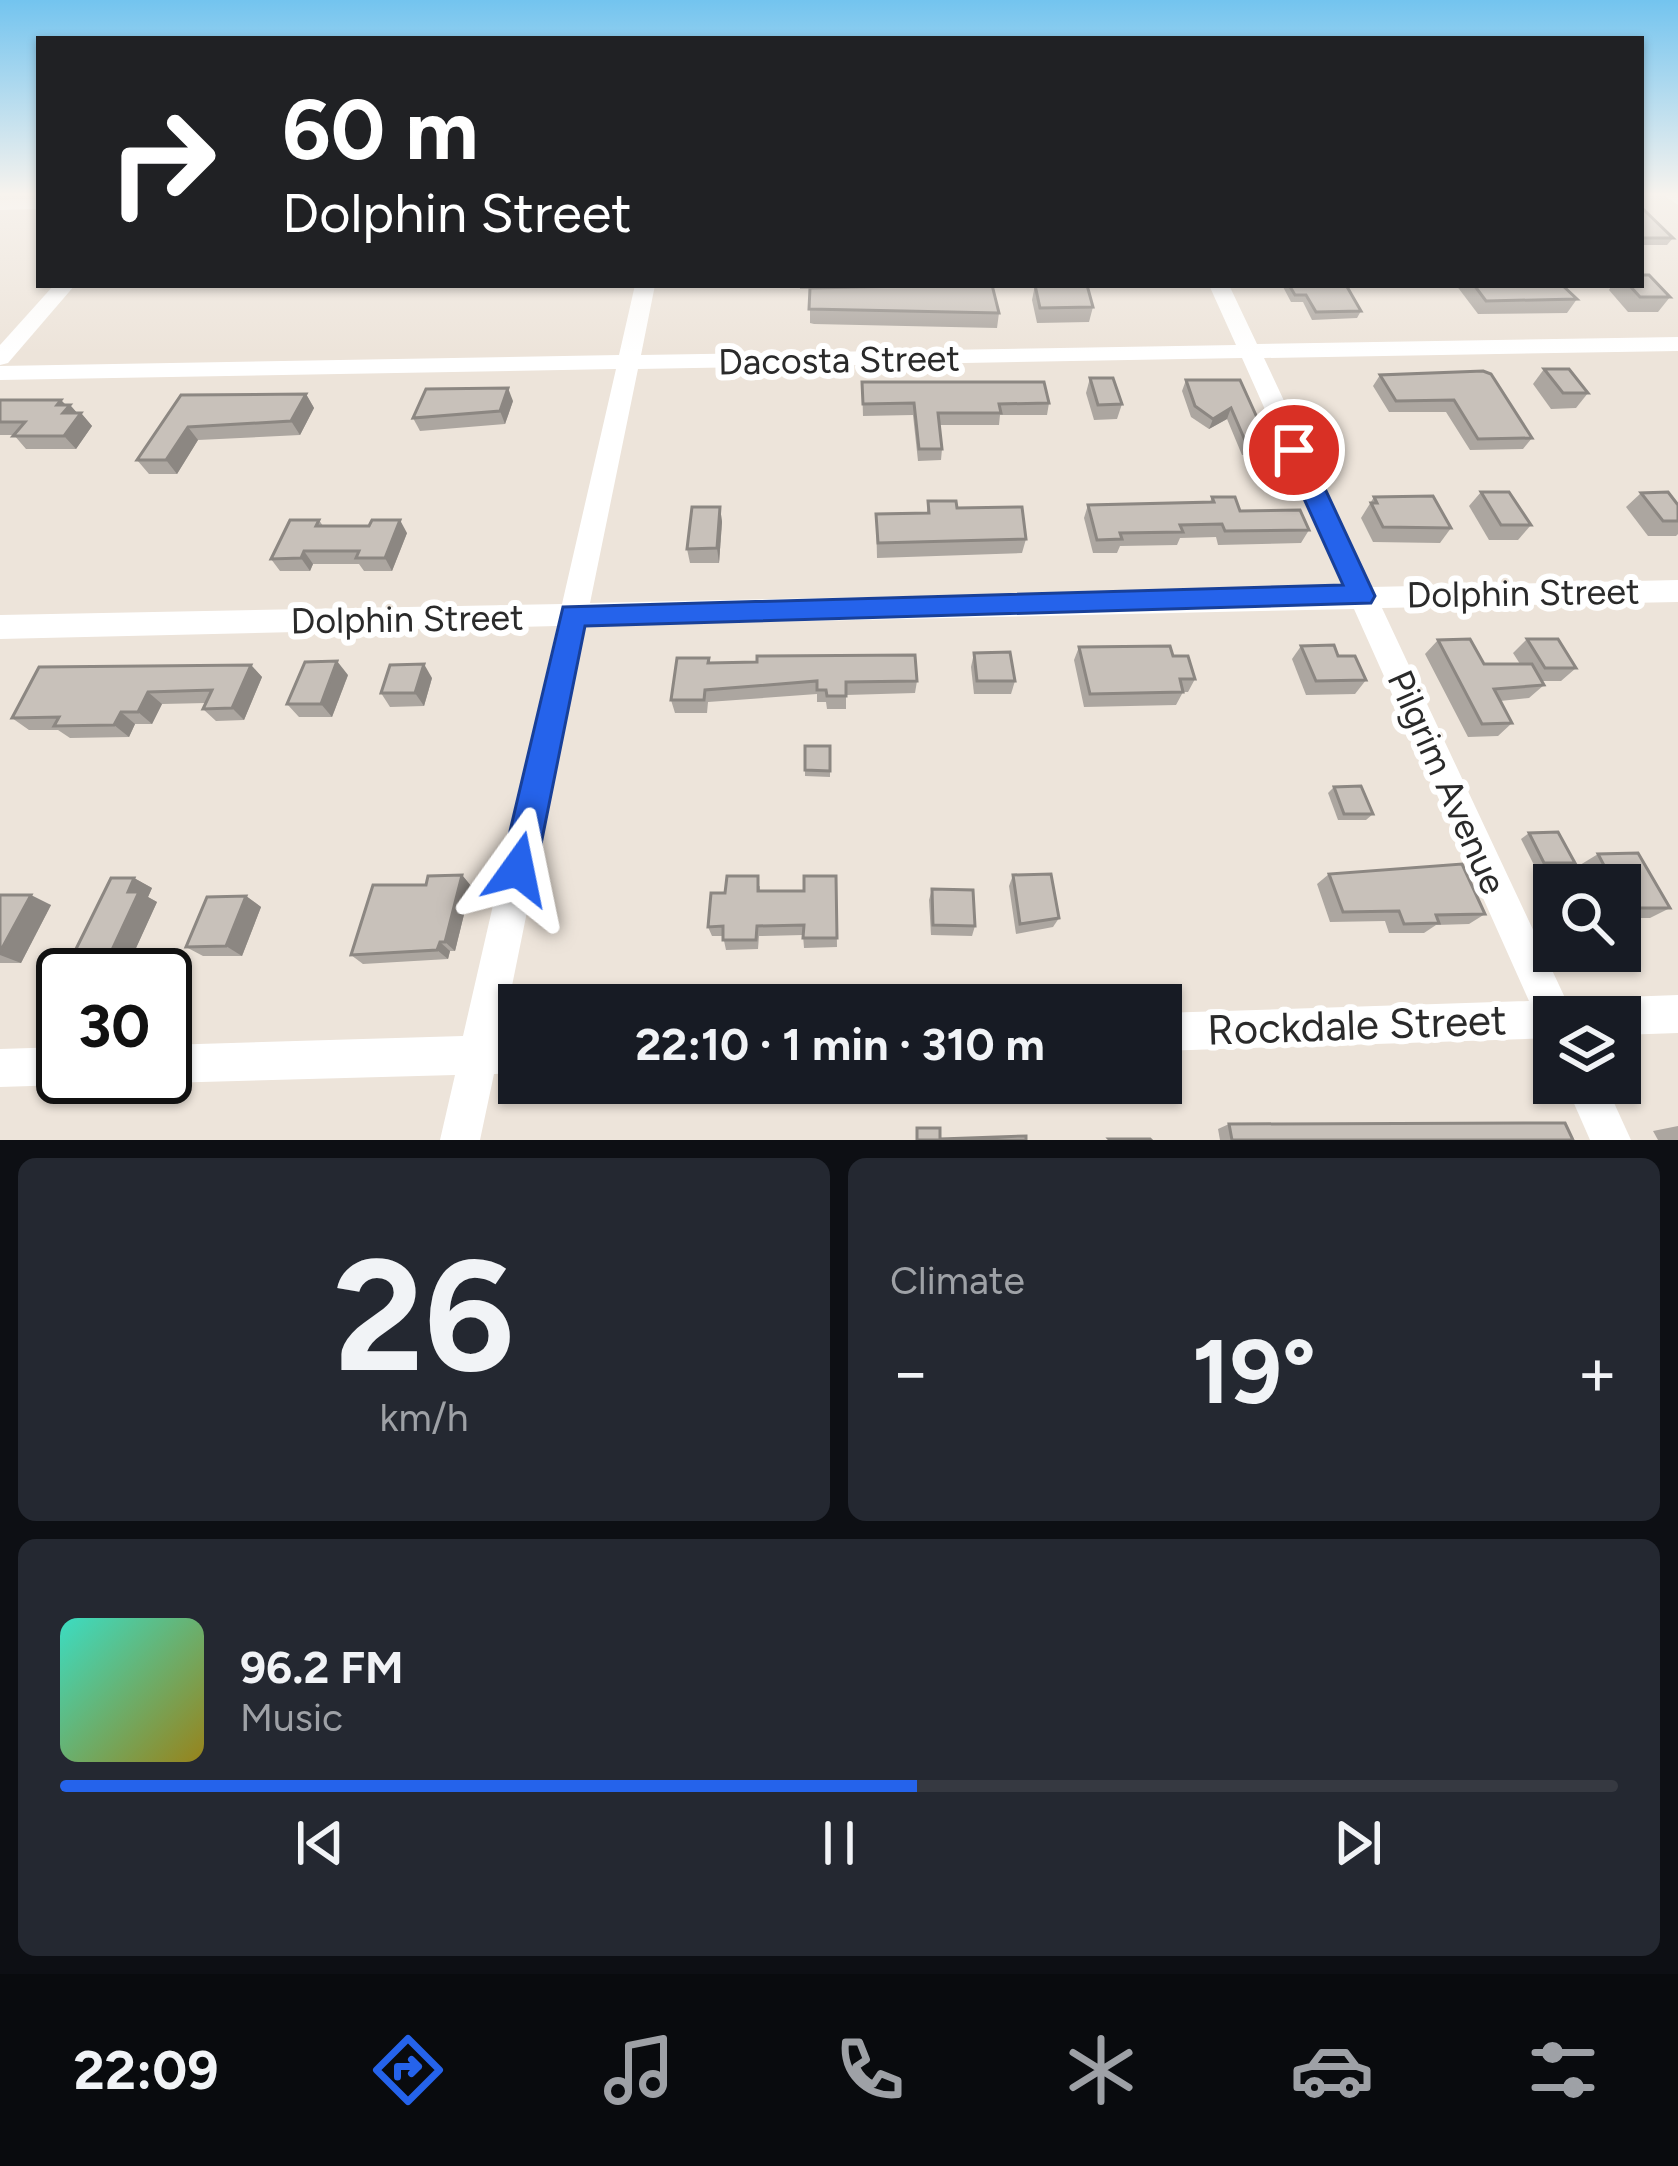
<!DOCTYPE html>
<html lang="en">
<head>
<meta charset="utf-8">
<style>
	:root { --surface:#171b24; --page:#242831; --text:#f1f3f6; --muted:#9ea1a6; --line:#363941; --accent:#2563eb }
	body { margin:0; font-family:Figtree,sans-serif; background:var(--page); color:var(--text); height:100vh; display:flex; flex-direction:column; font-size:45px; white-space:nowrap }
	* { box-sizing:border-box; margin:0 }
	p { font-size:39px; color:var(--muted) }
	.icon { flex:none; width:66px; height:66px; fill:none; stroke:currentColor; stroke-width:2; stroke-linecap:round; stroke-linejoin:round }
	.map { position:relative; height:1140px; overflow:hidden }
	.sheet { display:flex; flex-direction:column; gap:18px; padding:18px; background:#0d0f14; flex:1 }
	.sheet>* { flex:none }
	.top-card { position:absolute; left:36px; top:36px; width:1608px; height:252px; border-radius:0px; box-shadow:0 3px 9px #0004; background:#202124; color:#fff; overflow:hidden }
	.controls { position:absolute; left:1533px; top:864px; display:grid; gap:24px }
	.controls a { display:grid; place-items:center; width:108px; height:108px; border-radius:0px; background:var(--surface); box-shadow:0 3px 9px #0004; font-size:60px }
	.speed { position:absolute; left:36px; top:948px; display:flex; gap:24px; font-size:60px; font-weight:700; text-align:center }
	.speed>* { display:grid; place-content:center; width:156px; height:156px; border-radius:50%; background:var(--surface); box-shadow:0 3px 9px #0004; line-height:1 }
	.speed .limit { border:6px solid #111; border-radius:18px; background:#fff; color:#111 }
	.pin { position:absolute; display:grid; place-items:center; width:102px; height:102px; color:#fff; margin:-51px; border:6px solid #fff; border-radius:50%; box-shadow:0 3px 12px #0007 }
	.me { position:absolute; width:132px; margin:-66px; rotate:12deg; stroke-linejoin:round; filter:drop-shadow(0 0 9px #0008) }
	.turn { display:flex; align-items:center; gap:42px; height:252px; padding:0 48px; font-size:54px }
	.turn .icon { width:156px; height:156px; stroke-width:2.5 }
	.turn b { display:block; font-size:84px; line-height:102px }
	.big { font-size:90px; font-weight:700; line-height:1.1 }
	.sheet .card { flex:1; display:flex; flex-direction:column; justify-content:center; gap:18px; min-width:0; padding:0 42px; border-radius:18px; background:var(--page) }
	.sheet .dial { align-items:center; gap:0 }
	.dial b { font-size:156px; line-height:1 }
	.song { display:flex; align-items:center; gap:36px }
	.cover { width:144px; height:144px; border-radius:18px; background:linear-gradient(135deg,hsl(170 70% 55%),hsl(50 70% 35%)) }
	.played { height:12px; border-radius:6px; background:linear-gradient(90deg,var(--accent) 55%,var(--line) 55%) }
	.keys { display:flex; justify-content:space-around; direction:ltr }
	.heat { display:flex; justify-content:space-between; align-items:center; font-size:66px; direction:ltr }
	.sheet .tiles { flex:1; display:grid; gap:18px; grid-template-columns:1fr 1fr }
	.card:last-child { grid-column:span 2 }
	.trip { position:absolute; left:498px; top:984px; width:684px; height:120px; border-radius:0px; background:var(--surface); box-shadow:0 3px 9px #0004; font-weight:700; line-height:120px; text-align:center }
	.dock { display:flex; height:192px; justify-content:space-around; align-items:center; background:#090b0e; color:var(--muted) }
	.dock .icon { width:84px; height:84px }
	.dock .current { color:var(--accent) }
	.dock b { font-size:54px; color:var(--text) }
	.map>svg:first-child { display:block }
</style>
</head>
<body>
<div class="map">
<svg width="1678" height="1140" viewBox="0 0 1678 1140">
	<rect width="100%" height="100%" fill="#ede4da"/>
	<g fill="none" stroke-linecap="round" stroke-linejoin="round">
		<!-- minor -->
		<g fill="#fff" fill-rule="evenodd">
			<polygon points="1662,194 1678,194 1678,205"/>
			<polygon points="39,199 39,209 0,210 0,200"/>
			<polygon points="54,285 75,285 8,363 0,365 0,345"/>
			<path d="M635 285H655L641 355 1236 345 1209 285H1229L1257 344 1678 337V351L1264 358 1371 587 1678 580V602L1382 608 1574 1017H1554V1038L1161 1051V1013L1529 1001 1354 609 585 626 502 1035H519V1073L494 1074 480 1140H440L455 1075 165 1083 151 1078 165 1077V1045L463 1036 557 626 0 639V615L562 604 616 369 0 380V366L619 355ZM1242 358 1344 587 590 603 638 369Z"/>
			<polygon points="1678,995 1678,1033 1620,1035 1620,1017 1578,1017 1584,1004 1597,998"/>
			<polygon points="63,1047 63,1077 77,1080 63,1085 0,1087 0,1049"/>
			<polygon points="1565,1083 1605,1083 1631,1140 1590,1140"/>
		</g>
	</g>
	<!-- wall -->
	<g fill="#aca6a0">
		<polygon points="1641,207 1673,238 1667,245 1641,245"/>
		<polygon points="800,285 827,285 826,287 992,285 999,313 997,328 814,324 810,323 810,289 800,289"/>
		<polygon points="1035,285 1093,307 1089,322 1037,323 1032,300"/>
		<polygon points="1282,285 1346,285 1361,311 1357,318 1312,320 1303,302 1291,302"/>
		<polygon points="1456,285 1562,285 1577,299 1567,313 1478,314"/>
		<polygon points="1612,285 1641,285 1670,297 1658,312 1628,312 1609,290"/>
		<polygon points="1544,369 1588,393 1576,408 1551,409 1533,384"/>
		<polygon points="1483,371 1532,438 1523,449 1470,450 1446,412 1389,412 1373,386 1380,375"/>
		<polygon points="1090,378 1122,404 1117,419 1094,420 1086,393"/>
		<polygon points="1186,380 1240,380 1269,444 1264,455 1242,455 1227,419 1209,429 1191,417 1182,391"/>
		<polygon points="862,382 1049,403 1047,415 1000,415 999,425 939,425 942,449 941,460 918,461 913,415 863,416"/>
		<polygon points="306,394 314,408 300,435 198,440 177,474 149,474 137,460 181,395"/>
		<polygon points="0,400 61,400 65,405 70,405 77,413 81,413 92,426 76,449 26,449 14,435 0,435"/>
		<polygon points="513,401 505,424 420,431 413,418"/>
		<polygon points="1481,492 1531,525 1518,540 1489,540 1469,506"/>
		<polygon points="1641,493 1678,505 1678,534 1676,536 1648,536 1626,507"/>
		<polygon points="1212,497 1240,511 1309,530 1301,543 1218,545 1216,537 1180,538 1177,545 1120,546 1117,553 1093,553 1084,518 1088,505 1210,502"/>
		<polygon points="1374,497 1451,528 1440,543 1373,542 1361,518"/>
		<polygon points="928,501 1026,539 1022,553 877,558 876,514 927,513"/>
		<polygon points="720,507 722,522 719,563 690,563 687,549"/>
		<polygon points="319,520 323,526 407,533 392,571 364,571 359,564 313,564 310,571 280,571 271,559"/>
		<polygon points="1527,639 1576,668 1561,681 1542,681 1544,685 1529,698 1500,701 1512,723 1498,736 1468,737 1425,654 1438,640 1484,664 1520,664 1513,653"/>
		<polygon points="1301,646 1338,656 1366,680 1355,694 1306,695 1292,659"/>
		<polygon points="1079,647 1173,656 1195,679 1188,692 1183,692 1176,705 1084,707 1074,660"/>
		<polygon points="974,653 1015,681 1011,694 974,694 971,667"/>
		<polygon points="709,658 710,663 917,681 915,693 846,695 846,709 827,709 826,702 817,702 817,694 708,702 707,713 675,713 671,700"/>
		<polygon points="251,665 262,677 244,720 216,721 203,709 206,703 162,704 152,724 135,724 129,737 70,738 58,730 29,730 12,718"/>
		<polygon points="348,675 332,717 299,717 287,704"/>
		<polygon points="432,678 424,706 390,707 381,693"/>
		<polygon points="805,746 830,746 830,777 805,776"/>
		<polygon points="1334,787 1373,814 1366,820 1338,820 1328,793"/>
		<polygon points="1529,833 1575,863 1566,869 1536,869 1521,839"/>
		<polygon points="1598,854 1670,908 1650,918 1620,918 1620,885 1590,885 1580,865"/>
		<polygon points="1329,874 1485,914 1469,924 1436,925 1424,933 1389,933 1385,921 1330,922 1317,884"/>
		<polygon points="462,875 471,886 455,951 450,951 448,959 363,964 351,955 426,885"/>
		<polygon points="1013,875 1059,918 1053,927 1016,934 1009,886"/>
		<polygon points="836,876 837,947 804,948 803,935 759,936 758,949 726,950 723,936 712,936 708,927 725,893 760,886 760,891 804,891"/>
		<polygon points="134,878 152,888 148,897 157,902 131,959 94,960 75,951"/>
		<polygon points="932,889 975,926 972,936 931,935 929,900"/>
		<polygon points="0,895 51,905 21,963 0,963"/>
		<polygon points="246,896 261,907 242,956 203,956 186,947"/>
		<polygon points="1229,1124 1573,1140 1220,1140 1218,1129"/>
		<polygon points="1678,1126 1678,1140 1658,1140 1653,1131"/>
	</g>
	<!-- shaded-wall -->
	<g fill="#8c8782">
		<polygon points="508,388 513,401 505,424 500,411"/>
		<polygon points="306,394 314,408 300,435 291,421"/>
		<polygon points="61,400 68,407 70,405 79,415 81,413 92,426 76,449 64,436 57,405"/>
		<polygon points="1231,408 1227,419 1209,429 1213,419"/>
		<polygon points="188,427 198,440 177,474 166,460"/>
		<polygon points="720,507 722,522 719,563 717,548"/>
		<polygon points="400,520 407,533 392,571 385,558"/>
		<polygon points="304,551 313,564 310,571 301,558"/>
		<polygon points="337,661 348,675 332,717 321,704"/>
		<polygon points="424,664 432,678 424,706 415,693"/>
		<polygon points="251,665 262,677 244,720 232,708"/>
		<polygon points="148,692 162,704 152,724 138,712"/>
		<polygon points="121,712 135,724 129,737 114,725"/>
		<polygon points="462,875 471,886 455,951 445,942"/>
		<polygon points="134,878 152,888 148,897 157,902 131,959 112,950 128,892"/>
		<polygon points="31,895 51,905 21,963 0,955 0,952"/>
		<polygon points="246,896 261,907 242,956 226,946"/>
		<polygon points="440,942 450,951 448,959 437,950"/>
	</g>
	<!-- building -->
	<g fill="#c8c1ba" stroke="#8c8782" stroke-width="3">
		<polygon points="1641,207 1673,238 1641,238"/>
		<polygon points="1641,275 1649,275 1670,297 1640,297 1629,285 1641,285"/>
		<polygon points="960,285 992,285 999,313 809,309 810,288"/>
		<polygon points="1035,285 1087,285 1093,307 1040,308"/>
		<polygon points="1289,285 1346,285 1361,311 1316,312 1306,295 1295,295"/>
		<polygon points="1474,285 1562,285 1577,299 1486,301"/>
		<polygon points="1544,369 1569,369 1588,393 1563,393"/>
		<polygon points="1483,371 1491,374 1532,438 1478,439 1454,400 1396,401 1380,375"/>
		<polygon points="1090,378 1113,378 1122,404 1098,405"/>
		<polygon points="1186,380 1240,380 1269,444 1247,445 1231,408 1213,419 1195,406"/>
		<polygon points="862,382 1044,382 1049,403 999,404 1001,413 938,413 942,449 919,449 914,403 863,404"/>
		<polygon points="508,388 500,411 413,418 426,389"/>
		<polygon points="306,394 291,421 188,427 166,460 137,460 181,395"/>
		<polygon points="0,400 61,400 57,405 70,405 63,413 81,413 64,436 13,436 25,422 0,422"/>
		<polygon points="1481,492 1509,492 1531,525 1501,525"/>
		<polygon points="1668,492 1678,505 1678,521 1663,521 1641,493"/>
		<polygon points="1433,496 1451,528 1383,527 1371,503 1377,503 1374,497"/>
		<polygon points="1212,497 1235,497 1240,511 1300,510 1309,530 1225,531 1222,524 1180,525 1183,532 1120,533 1122,539 1097,540 1088,505 1214,502"/>
		<polygon points="928,501 956,501 957,508 1022,507 1026,539 878,543 876,514 929,513"/>
		<polygon points="692,507 720,507 717,548 687,549"/>
		<polygon points="290,520 319,520 316,526 369,526 372,520 400,520 385,558 356,558 359,551 304,551 301,558 271,559"/>
		<polygon points="1470,639 1484,664 1532,664 1544,685 1494,689 1512,723 1482,724 1438,640"/>
		<polygon points="1527,639 1558,639 1576,668 1545,668"/>
		<polygon points="1334,645 1338,656 1355,656 1366,680 1316,681 1301,646"/>
		<polygon points="1170,646 1173,656 1188,656 1195,679 1180,679 1183,692 1090,694 1079,647"/>
		<polygon points="1010,652 1015,681 977,681 974,653"/>
		<polygon points="915,655 917,681 846,682 846,696 827,696 826,690 817,690 817,681 705,690 704,700 671,700 677,658 709,658 708,663 757,662 757,656"/>
		<polygon points="337,661 321,704 287,704 305,662"/>
		<polygon points="424,664 415,693 381,693 390,665"/>
		<polygon points="251,665 232,708 203,709 212,690 148,692 138,712 121,712 114,725 54,726 59,717 12,718 39,667"/>
		<polygon points="805,746 830,746 830,771 805,770"/>
		<polygon points="1361,786 1373,814 1344,814 1334,787"/>
		<polygon points="1558,832 1575,863 1544,863 1529,833"/>
		<polygon points="1638,853 1670,908 1634,908 1616,875 1609,875 1598,854"/>
		<polygon points="1462,864 1485,914 1436,915 1439,923 1404,924 1399,911 1343,912 1329,874"/>
		<polygon points="1051,874 1059,918 1020,924 1013,875"/>
		<polygon points="462,875 445,942 440,942 437,950 351,955 373,885 426,885 428,876"/>
		<polygon points="727,876 758,876 758,891 804,891 804,876 836,876 837,938 803,938 804,925 757,926 756,940 723,940 723,926 708,927 711,893 725,893"/>
		<polygon points="111,878 134,878 128,892 139,892 112,950 75,951"/>
		<polygon points="932,889 973,890 975,926 933,925"/>
		<polygon points="0,895 31,895 0,952"/>
		<polygon points="246,896 226,946 186,947 207,897"/>
		<polygon points="1565,1123 1573,1140 1232,1140 1229,1124"/>
		<polygon points="917,1128 940,1128 940,1139 1026,1136 1026,1140 917,1140"/>
		<polygon points="1109,1139 1150,1139 1151,1140 1110,1140"/>
	</g>
	<!-- sky -->
	<linearGradient id="sky" x2="0" y2="1"><stop stop-color="#73c4ef"/><stop offset="0.55" stop-color="#f7f3ee"/><stop offset="1" stop-color="#f7f3ee" stop-opacity="0"/></linearGradient>
	<rect width="1678" height="353" fill="url(#sky)"/>
	<!-- route -->
	<polygon fill="#2563eb" stroke="#184099" stroke-width="3" points="1294,442 1307,450 1375,596 1371,603 585,626 536,869 531,881 518,886 506,881 501,869 563,607 1343,585 1282,450"/>
	<g text-anchor="middle" dominant-baseline="central" stroke-width="12" stroke-linejoin="round" paint-order="stroke">
		<!-- street labels -->
		<g font-size="36" fill="#2a2a2a" stroke="#fff">
			<text transform="translate(839 360) rotate(-1)">Dacosta Street</text>
			<text transform="translate(1523 593) rotate(-1)">Dolphin Street</text>
			<text transform="translate(407 619) rotate(-1)">Dolphin Street</text>
			<text transform="translate(1447 782) rotate(66)">Pilgrim Avenue</text>
		</g>
		<!-- near-street labels -->
		<g font-size="42" fill="#2a2a2a" stroke="#fff">
			<text transform="translate(1357 1025) rotate(-2)">Rockdale Street</text>
		</g>
	</g>
</svg>
<div class="controls">
<a><svg class="icon" aria-label="search" viewBox="0 0 24 24"><circle cx="10" cy="10" r="6"/><path d="M15 15l6 6"/></svg></a>
<a><svg class="icon" aria-label="layers" viewBox="0 0 24 24"><path d="M12 4l9 5-9 5-9-5zM3 14l9 5 9-5"/></svg></a>
</div>
<div class="speed"><div class="limit">30</div></div>
<div class="pin" style="left:1294px;top:450px;background:#d93025"><svg class="icon" aria-label="arrive" viewBox="0 0 24 24"><path d="M6 21V4h12l-3 4 3 4H6"/></svg></div>
<svg class="me" style="left:518px;top:869px" viewBox="-20 -20 40 40"><path d="M0-17L14 15 0 8-14 15z" fill="#2563eb" stroke="#fff" stroke-width="4"/></svg>
<div class="trip">22:10 · 1 min · 310 m</div>
<div class="top-card">
<div class="turn"><svg class="icon" aria-label="right" viewBox="0 0 24 24"><path d="M7 20v-9h11M14 6l5 5-5 5"/></svg><div><b>60 m</b>Dolphin Street</div></div>
</div>
</div>
<section class="sheet">
<div class="tiles">
<div class="card dial"><b>26</b><p>km/h</p></div>
<div class="card"><p>Climate</p>
<div class="heat"><a>−</a><b class="big">19°</b><a>+</a></div>
</div>
<div class="card">
<div class="song"><i class="cover"></i><div><b>96.2 FM</b><p>Music</p></div></div>
<div class="played"></div>
<div class="keys"><svg class="icon" aria-label="previous" viewBox="0 0 24 24"><path d="M18 5L8 12l10 7zM5 5v14"/></svg><svg class="icon" aria-label="pause" viewBox="0 0 24 24"><path d="M8 5v14M16 5v14"/></svg><svg class="icon" aria-label="next" viewBox="0 0 24 24"><path d="M6 5l10 7-10 7zM19 5v14"/></svg></div>
</div>
</div>
</section>
<nav class="dock">
<b>22:09</b>
<svg class="icon current" aria-label="directions" viewBox="0 0 24 24"><path d="M12 3l9 9-9 9-9-9zM9 14v-3h6M13 9l2 2-2 2"/></svg>
<svg class="icon" aria-label="music" viewBox="0 0 24 24"><path d="M9 18V5l10-2v13"/><circle cx="6" cy="18" r="3"/><circle cx="16" cy="16" r="3"/></svg>
<svg class="icon" aria-label="phone" viewBox="0 0 24 24"><path d="M5 4h4l2 5-3 2q2 4 5 5l2-3 5 2v4C11 20 4 13 5 4z"/></svg>
<svg class="icon" aria-label="climate" viewBox="0 0 24 24"><path d="M12 3v18M4 7l16 10M4 17L20 7"/></svg>
<svg class="icon" aria-label="car" viewBox="0 0 24 24"><path d="M5 17H2v-5l4-1 3-4h7l3 4 3 1v5h-3M9 17h6M6 11h13"/><circle cx="7" cy="17" r="2"/><circle cx="17" cy="17" r="2"/></svg>
<svg class="icon" aria-label="filters" viewBox="0 0 24 24"><path d="M4 7h16M4 17h16"/><circle cx="9" cy="7" r="2"/><circle cx="15" cy="17" r="2"/></svg>
</nav>
</body>
</html>
